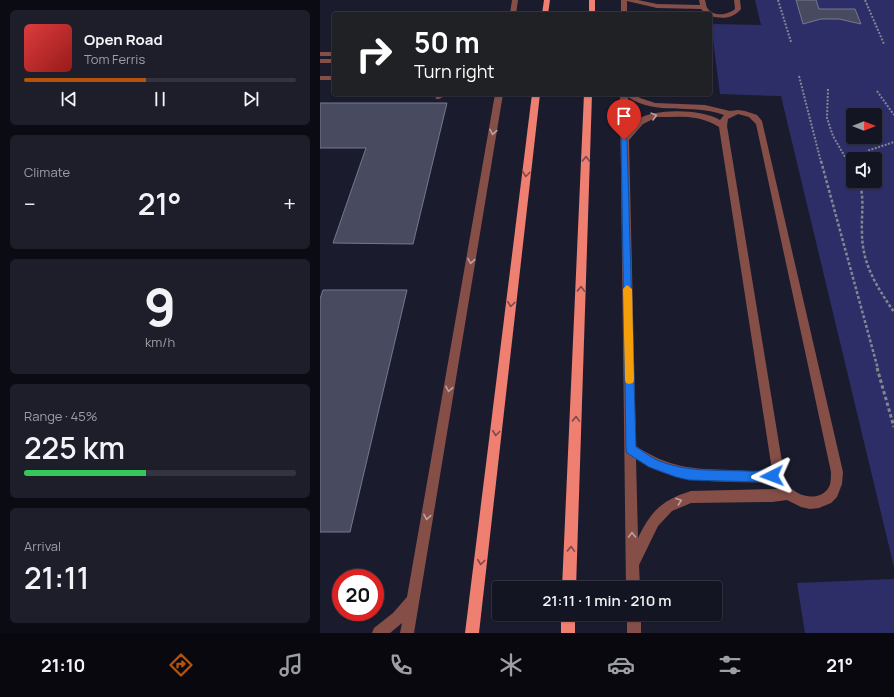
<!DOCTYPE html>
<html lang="en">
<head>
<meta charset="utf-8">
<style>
	:root { --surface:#141522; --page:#1d1e2a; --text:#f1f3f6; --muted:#9d9fa5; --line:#333440; --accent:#b45309 }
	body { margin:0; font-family:Manrope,sans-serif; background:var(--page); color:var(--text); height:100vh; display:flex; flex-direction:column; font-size:15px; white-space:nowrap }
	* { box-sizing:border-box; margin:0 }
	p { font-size:13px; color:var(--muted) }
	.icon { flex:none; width:22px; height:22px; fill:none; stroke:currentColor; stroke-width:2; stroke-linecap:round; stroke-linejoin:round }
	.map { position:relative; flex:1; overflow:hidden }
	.details { display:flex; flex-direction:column; gap:10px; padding:10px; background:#0b0c13; width:320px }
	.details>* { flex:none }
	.hud { position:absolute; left:12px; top:12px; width:380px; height:84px; border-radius:4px; box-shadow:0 1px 3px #0004,0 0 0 1px var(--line); background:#202124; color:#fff; overflow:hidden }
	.needle { width:26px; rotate:90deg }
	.buttons { position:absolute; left:526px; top:108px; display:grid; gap:8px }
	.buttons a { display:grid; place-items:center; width:36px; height:36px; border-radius:4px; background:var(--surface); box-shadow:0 1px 3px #0004,0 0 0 1px var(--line); font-size:20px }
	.speed { position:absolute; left:12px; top:569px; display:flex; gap:8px; font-size:20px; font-weight:700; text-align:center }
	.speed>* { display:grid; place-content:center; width:52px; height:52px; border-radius:50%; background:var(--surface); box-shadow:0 1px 3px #0004,0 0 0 1px var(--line); line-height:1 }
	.speed .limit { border:6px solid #d22; background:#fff; color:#111 }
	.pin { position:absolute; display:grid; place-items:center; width:34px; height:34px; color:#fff; margin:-41px -17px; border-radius:50% 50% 50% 0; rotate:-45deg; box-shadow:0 0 4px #0007 }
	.pin .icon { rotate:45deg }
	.me { position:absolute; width:44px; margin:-22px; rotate:267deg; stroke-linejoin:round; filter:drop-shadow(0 0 3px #0008) }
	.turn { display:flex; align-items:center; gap:14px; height:84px; padding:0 16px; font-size:18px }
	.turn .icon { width:52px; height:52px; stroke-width:2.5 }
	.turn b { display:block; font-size:28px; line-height:34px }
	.big { font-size:30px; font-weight:600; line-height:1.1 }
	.details .widget { flex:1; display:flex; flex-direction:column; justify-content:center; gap:6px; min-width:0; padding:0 14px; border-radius:6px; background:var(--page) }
	.details .dial { align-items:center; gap:0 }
	.dial b { font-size:52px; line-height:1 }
	.song { display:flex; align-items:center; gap:12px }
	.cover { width:48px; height:48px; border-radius:6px; background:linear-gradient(135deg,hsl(0 70% 55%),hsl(0 70% 35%)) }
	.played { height:4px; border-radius:2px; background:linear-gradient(90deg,var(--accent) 45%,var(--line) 45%) }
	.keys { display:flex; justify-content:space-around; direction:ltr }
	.heat { display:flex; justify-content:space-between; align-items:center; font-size:22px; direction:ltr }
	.charge { height:6px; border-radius:3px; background:linear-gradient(90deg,#34c759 45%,var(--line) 0) }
	.trip { position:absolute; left:172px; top:581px; width:230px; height:40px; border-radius:4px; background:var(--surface); box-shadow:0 1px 3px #0004,0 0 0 1px var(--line); font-weight:600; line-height:40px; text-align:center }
	.menu { display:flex; height:64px; justify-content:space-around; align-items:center; background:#08080e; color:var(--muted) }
	.menu .icon { width:28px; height:28px }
	.menu .current { color:var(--accent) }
	.menu b { font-size:18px; color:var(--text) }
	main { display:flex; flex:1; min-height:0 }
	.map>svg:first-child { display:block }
</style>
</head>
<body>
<main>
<section class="details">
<div class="widget">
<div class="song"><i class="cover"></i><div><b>Open Road</b><p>Tom Ferris</p></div></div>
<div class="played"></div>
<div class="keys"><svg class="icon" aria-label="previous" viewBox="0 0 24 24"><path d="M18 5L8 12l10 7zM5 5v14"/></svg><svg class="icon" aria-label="pause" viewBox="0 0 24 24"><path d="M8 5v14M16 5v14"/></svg><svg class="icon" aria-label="next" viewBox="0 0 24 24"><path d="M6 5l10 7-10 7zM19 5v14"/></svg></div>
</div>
<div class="widget"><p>Climate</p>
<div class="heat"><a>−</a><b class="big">21°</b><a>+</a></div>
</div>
<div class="widget dial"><b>9</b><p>km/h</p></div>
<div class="widget"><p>Range · 45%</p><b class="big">225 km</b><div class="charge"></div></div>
<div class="widget"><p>Arrival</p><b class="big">21:11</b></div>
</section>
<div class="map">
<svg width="574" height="633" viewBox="0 0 574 633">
	<rect width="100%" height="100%" fill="#1a1c2e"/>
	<!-- green -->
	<g fill="#2d2e67" fill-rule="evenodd">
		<path d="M435 0H574V567L461 96 400 94 391 24 441 25ZM533 115H555V137H533ZM533 159H555V181H533Z"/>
		<polygon points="574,579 574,633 485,633 477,583"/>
	</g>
	<!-- building -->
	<g fill="#484b60" stroke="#74788e">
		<polygon points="476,0 496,0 499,9 535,9 541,24 519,19 501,19 483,24"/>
		<polygon points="0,103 127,103 93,244 13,243 46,148 0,148"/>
		<polygon points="3,290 87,290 30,532 0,532 0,299"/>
	</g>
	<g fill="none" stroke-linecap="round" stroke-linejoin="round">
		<!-- path-far2 -->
		<g stroke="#838593" stroke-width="2" stroke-dasharray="2 1.5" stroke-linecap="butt">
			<polyline points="458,0 471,42"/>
			<polyline points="545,0 564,44"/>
			<polyline points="479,76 501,162"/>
			<polyline points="508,89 507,118 513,136 528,162"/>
			<polyline points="557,91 574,115"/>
			<polyline points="537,159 547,151 574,142"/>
		</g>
		<!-- path-far1 -->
		<g stroke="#838593" stroke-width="2.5" stroke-dasharray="3 2" stroke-linecap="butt">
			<polyline points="501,161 558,369"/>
			<polyline points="528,161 533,170"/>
			<path d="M539 181C545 199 541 215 542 233 542 264 557 287 574 312"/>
		</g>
		<!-- path -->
		<polyline stroke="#838593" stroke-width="3" stroke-dasharray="3.5 2.5" stroke-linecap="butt" points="557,368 574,427"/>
		<!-- minor -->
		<g fill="#854f48" fill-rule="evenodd">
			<polygon points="192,0 198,0 196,14 190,14"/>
			<path d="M301 0H318L337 4 380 5 379 0H385C386 3 386 7 388 9 394 17 408 15 415 9L414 0H420L421 9C413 19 402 19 390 16V14H386L381 9 337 8 307 1V14H301Z"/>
			<polygon points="351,11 353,12 354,14 328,14 331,12"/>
			<rect x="0" y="52" width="14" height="4"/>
			<rect x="0" y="59" width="14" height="4"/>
			<rect x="0" y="76" width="14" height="4"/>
			<polygon points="115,94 123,94 123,97 119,99 116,99"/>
			<polygon points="175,94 183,94 94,633 80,633 82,623 70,633 52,633 54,628 73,613 87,597"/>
			<path d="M300 94H314L320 98 335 103 385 105 410 111 418 110 425 111 437 115 442 121 523 472 522 484 517 497 511 503 499 508 490 509 481 507 467 500 452 502 371 503 352 511 338 526 319 565 320 588H306ZM308 97C336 116 372 103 404 115L400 120C382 109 334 108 317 120 314 123 311 127 309 130ZM418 114 429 117 436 124 511 472C511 477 511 483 509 487 500 503 475 497 467 483 465 478 464 473 463 468L407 126 408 119ZM337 117C360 117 379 114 399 127L452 470C438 472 425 471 411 470 372 469 349 468 316 446L309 140 323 124ZM316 459C345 479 378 481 411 482 426 482 440 483 454 481L458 489 371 491C342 500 331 511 318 538Z"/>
			<rect x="307" y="614" width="14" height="19"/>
		</g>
		<!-- major -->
		<g fill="#ee7f71" fill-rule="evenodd">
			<polygon points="224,0 230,0 228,14 222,14"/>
			<rect x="269" y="0" width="6" height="14"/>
			<polygon points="212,94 220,94 159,633 145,633"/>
			<polygon points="264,94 272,94 256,588 242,588"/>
			<rect x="241" y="614" width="14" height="19"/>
		</g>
	</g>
	<!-- one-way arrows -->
	<defs><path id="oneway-chevron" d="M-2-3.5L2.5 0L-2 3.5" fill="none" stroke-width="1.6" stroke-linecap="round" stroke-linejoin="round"/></defs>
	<g stroke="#bba1a2">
		<use href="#oneway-chevron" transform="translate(334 116) rotate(-15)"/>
		<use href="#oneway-chevron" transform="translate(173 132) rotate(100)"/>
		<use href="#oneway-chevron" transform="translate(151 261) rotate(100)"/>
		<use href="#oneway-chevron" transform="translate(129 389) rotate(100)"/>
		<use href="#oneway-chevron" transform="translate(359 501) rotate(-20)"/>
		<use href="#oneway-chevron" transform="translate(107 517) rotate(100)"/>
		<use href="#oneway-chevron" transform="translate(312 535) rotate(-91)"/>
	</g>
	<g stroke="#79494c">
		<use href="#oneway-chevron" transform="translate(266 159) rotate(-88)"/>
		<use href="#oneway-chevron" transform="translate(206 174) rotate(97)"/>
		<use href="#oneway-chevron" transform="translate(261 289) rotate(-88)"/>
		<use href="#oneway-chevron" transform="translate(191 304) rotate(97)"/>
		<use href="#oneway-chevron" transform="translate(256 419) rotate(-88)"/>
		<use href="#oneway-chevron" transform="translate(176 433) rotate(97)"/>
		<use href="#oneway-chevron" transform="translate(251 549) rotate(-88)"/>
		<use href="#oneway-chevron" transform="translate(161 562) rotate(97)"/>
	</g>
	<!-- route -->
	<path fill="#1a73e8" stroke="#114b97" d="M301 138H306L307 140 316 447C323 451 330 457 337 460 365 472 395 470 426 471 435 472 448 469 456 472L458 476 456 480 439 482 369 480 356 477 329 467 307 453 306 449Z"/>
	<!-- slow -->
	<polygon fill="#f59e0b" points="307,285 312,289 314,380 313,383 309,384 306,383 305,380 303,289"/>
</svg>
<div class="buttons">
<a><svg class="needle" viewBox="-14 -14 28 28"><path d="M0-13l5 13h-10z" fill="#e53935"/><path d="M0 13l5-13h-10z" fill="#9d9fa5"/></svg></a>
<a><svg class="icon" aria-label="sound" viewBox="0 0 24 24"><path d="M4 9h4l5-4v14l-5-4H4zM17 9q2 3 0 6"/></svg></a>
</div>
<div class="speed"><div class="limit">20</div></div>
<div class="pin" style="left:304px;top:140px;background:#d93025"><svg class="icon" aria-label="arrive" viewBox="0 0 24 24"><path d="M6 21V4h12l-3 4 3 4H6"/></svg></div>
<svg class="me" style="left:452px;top:476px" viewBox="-20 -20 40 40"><path d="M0-17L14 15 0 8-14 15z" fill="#1a73e8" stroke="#fff" stroke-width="4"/></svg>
<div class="trip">21:11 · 1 min · 210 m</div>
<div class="hud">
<div class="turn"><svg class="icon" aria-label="right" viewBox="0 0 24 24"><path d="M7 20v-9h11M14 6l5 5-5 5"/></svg><div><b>50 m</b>Turn right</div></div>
</div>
</div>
</main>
<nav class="menu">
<b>21:10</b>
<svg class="icon current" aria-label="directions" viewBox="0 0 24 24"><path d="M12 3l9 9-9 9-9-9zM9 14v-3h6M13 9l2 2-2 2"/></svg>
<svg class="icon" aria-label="music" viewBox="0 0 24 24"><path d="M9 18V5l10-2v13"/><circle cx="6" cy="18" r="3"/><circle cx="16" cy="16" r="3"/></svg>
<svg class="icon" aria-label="phone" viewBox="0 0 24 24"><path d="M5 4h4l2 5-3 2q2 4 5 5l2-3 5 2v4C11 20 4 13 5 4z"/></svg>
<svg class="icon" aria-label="climate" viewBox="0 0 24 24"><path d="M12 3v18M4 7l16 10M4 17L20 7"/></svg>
<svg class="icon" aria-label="car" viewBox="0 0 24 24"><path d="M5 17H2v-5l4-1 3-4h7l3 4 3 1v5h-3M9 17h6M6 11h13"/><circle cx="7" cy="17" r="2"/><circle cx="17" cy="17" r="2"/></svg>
<svg class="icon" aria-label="filters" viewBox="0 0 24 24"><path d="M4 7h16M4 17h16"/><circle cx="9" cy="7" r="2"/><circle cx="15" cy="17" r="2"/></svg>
<b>21°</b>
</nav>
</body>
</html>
